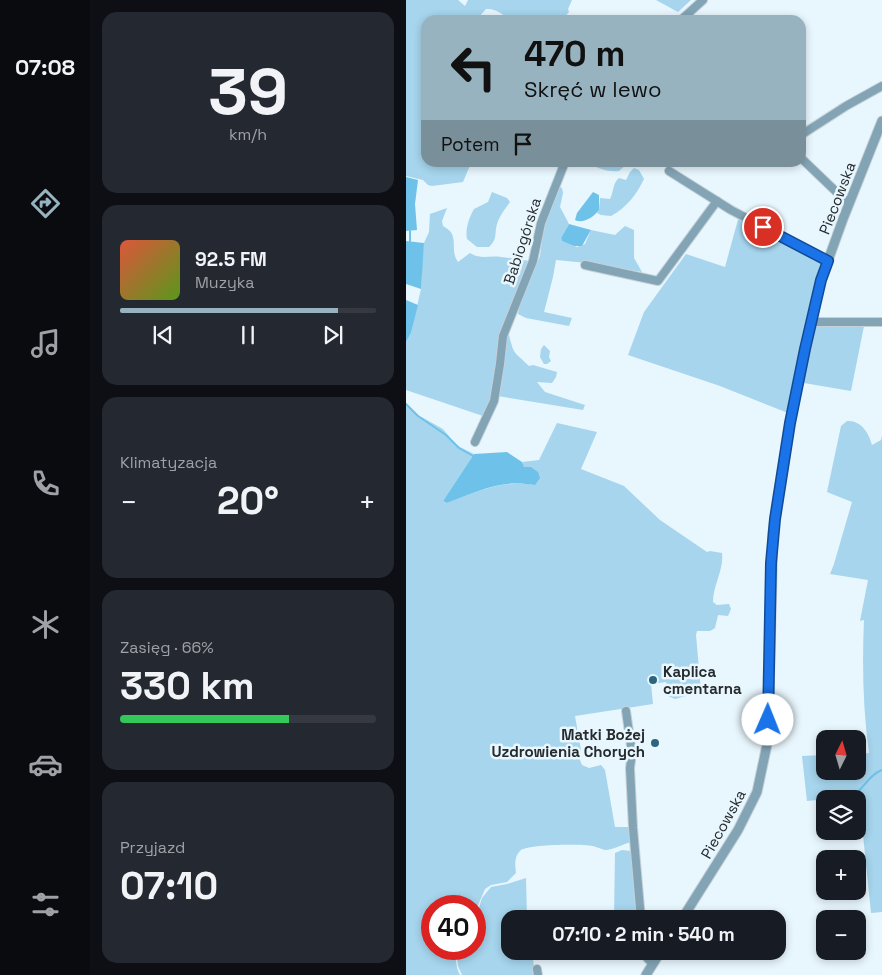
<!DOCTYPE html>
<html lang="pl">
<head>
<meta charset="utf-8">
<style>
	:root { --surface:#171b24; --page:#242831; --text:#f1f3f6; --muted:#9ea1a6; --line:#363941; --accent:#98b3c0 }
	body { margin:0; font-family:"Space Grotesk",sans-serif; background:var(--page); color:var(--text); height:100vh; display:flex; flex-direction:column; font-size:19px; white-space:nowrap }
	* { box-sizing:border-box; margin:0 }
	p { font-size:16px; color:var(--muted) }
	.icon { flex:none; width:28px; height:28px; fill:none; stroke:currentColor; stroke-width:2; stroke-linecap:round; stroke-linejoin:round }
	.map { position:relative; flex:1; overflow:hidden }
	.sheet { display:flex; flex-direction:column; gap:12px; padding:12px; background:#0d0f14; width:316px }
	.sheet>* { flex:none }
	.top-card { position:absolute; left:15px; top:15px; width:385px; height:152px; border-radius:15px; box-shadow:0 2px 8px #0003; background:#98b3c0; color:#111; overflow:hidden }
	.needle { width:32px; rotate:5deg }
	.fabs { position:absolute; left:410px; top:730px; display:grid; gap:10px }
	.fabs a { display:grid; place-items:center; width:50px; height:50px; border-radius:10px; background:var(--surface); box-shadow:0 2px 8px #0003; font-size:25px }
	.speed { position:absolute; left:15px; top:895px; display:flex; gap:10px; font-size:25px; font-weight:700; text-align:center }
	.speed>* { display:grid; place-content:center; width:65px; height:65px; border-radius:50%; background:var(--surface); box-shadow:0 2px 8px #0003; line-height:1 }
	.speed .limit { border:8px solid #d22; background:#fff; color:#111 }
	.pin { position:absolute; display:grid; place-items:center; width:42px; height:42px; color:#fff; margin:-21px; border:2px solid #fff; border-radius:50%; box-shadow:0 1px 5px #0007 }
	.me { position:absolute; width:55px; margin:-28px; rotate:1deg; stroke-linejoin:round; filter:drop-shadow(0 0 4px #0008) }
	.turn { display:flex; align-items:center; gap:18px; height:105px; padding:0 20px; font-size:22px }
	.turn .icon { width:65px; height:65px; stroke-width:2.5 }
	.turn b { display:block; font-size:35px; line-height:42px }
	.then { display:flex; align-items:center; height:48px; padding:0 20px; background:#0003; gap:10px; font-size:19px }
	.big { font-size:38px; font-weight:700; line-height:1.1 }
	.sheet .card { flex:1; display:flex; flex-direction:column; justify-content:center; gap:8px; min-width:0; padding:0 18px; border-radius:15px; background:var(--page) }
	.sheet .dial { align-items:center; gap:0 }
	.dial b { font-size:65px; line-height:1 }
	.song { display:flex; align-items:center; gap:15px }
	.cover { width:60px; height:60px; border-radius:8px; background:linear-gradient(135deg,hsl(10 70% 55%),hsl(90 70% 35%)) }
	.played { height:5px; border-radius:2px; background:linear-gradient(90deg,var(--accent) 85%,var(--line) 85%) }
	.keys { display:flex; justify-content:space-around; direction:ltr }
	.heat { display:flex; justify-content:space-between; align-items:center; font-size:28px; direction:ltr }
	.charge { height:8px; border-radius:4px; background:linear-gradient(90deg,#34c759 66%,var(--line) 0) }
	.trip { position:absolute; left:95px; top:910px; width:285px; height:50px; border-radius:15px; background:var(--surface); box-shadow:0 2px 8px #0003; font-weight:700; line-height:50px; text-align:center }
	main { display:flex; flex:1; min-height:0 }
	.dock { display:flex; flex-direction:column; width:90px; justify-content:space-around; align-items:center; background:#090b0e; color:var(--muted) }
	.dock .icon { width:35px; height:35px }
	.dock .on { color:var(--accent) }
	.dock b { font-size:22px; color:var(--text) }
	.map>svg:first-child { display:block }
</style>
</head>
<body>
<main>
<nav class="dock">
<b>07:08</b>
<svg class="icon on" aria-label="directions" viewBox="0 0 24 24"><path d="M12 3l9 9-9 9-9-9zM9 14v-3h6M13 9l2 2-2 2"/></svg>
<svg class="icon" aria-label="music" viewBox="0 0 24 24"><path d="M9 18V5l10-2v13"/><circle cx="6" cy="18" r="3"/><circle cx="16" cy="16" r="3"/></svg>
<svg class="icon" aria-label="phone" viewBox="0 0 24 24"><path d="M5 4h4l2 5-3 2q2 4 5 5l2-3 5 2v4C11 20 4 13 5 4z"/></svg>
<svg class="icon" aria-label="climate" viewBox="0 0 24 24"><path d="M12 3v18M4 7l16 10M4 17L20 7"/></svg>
<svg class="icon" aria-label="car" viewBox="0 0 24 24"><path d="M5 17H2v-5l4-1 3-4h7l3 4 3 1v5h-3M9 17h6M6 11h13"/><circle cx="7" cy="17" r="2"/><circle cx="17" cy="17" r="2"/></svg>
<svg class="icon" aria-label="filters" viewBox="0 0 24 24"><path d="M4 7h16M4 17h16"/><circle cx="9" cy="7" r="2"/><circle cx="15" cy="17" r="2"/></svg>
</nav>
<section class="sheet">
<div class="card dial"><b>39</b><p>km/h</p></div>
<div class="card">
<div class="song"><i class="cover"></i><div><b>92.5 FM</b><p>Muzyka</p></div></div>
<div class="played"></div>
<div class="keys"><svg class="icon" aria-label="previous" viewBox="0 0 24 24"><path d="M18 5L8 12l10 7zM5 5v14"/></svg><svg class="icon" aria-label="pause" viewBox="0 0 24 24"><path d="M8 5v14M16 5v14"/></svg><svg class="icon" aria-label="next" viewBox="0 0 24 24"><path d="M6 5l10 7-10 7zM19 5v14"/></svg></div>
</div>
<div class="card"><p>Klimatyzacja</p>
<div class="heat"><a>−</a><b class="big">20°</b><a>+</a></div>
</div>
<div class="card"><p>Zasięg · 66%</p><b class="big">330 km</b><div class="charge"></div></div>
<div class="card"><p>Przyjazd</p><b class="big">07:10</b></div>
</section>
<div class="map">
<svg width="476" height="975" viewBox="0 0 476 975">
	<rect width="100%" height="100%" fill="#e8f6fd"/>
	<!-- green -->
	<g fill="#a6d5ed">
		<path d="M0 0H52L59 6 62 0H166L162 9 163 12 156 20H104C97 14 89 8 80 9L72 18 63 17 57 20H20V76L15 82 20 83V162L65 163 57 182 26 186 22 185 17 180 0 176Z"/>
		<polygon points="250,0 285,0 272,12"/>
		<path d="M183 163 222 162V163L213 171C201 172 193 169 183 163Z"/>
		<path d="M228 168 233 170 238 179C231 194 220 208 205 216L195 215 191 213 193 210 194 198 204 199C208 192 206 184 213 178L220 180 224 172Z"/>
		<polygon points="151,186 156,188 157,193 154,207 163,224 155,238 156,241 171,247 179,244 185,230 209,235 219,226 228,230 228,258 236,272 181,263 150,260 147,277 138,312 166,318 163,326 120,318 112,314 114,303 134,256 138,225"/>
		<path d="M86 192 101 198 104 202C99 209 94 215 91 224 88 235 92 238 83 247H71L61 239C59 229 63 218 68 209L82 202Z"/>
		<path d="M41 208 36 221 37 226C40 228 44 230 46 234 50 243 45 252 52 262L64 253C75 260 83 255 95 257 105 258 114 260 124 261L97 330 103 335C108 356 108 351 123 366L127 365 151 372 150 377 146 383 131 382 139 392 179 405 177 410 86 395 85 401 77 416 0 390V342L5 333 15 289 16 262 18 243 23 232 24 214Z"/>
		<polygon points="333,216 422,261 411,322 458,326 445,391 398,383 382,413 314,386 222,355 238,312 280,254 319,267"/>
		<polygon points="138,345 144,351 143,357 145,361 141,364 138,364 134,357 135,349"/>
		<path d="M0 403 10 414 37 429 50 445 68 454 37 501 41 503C73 491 94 480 129 485L118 468 116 462 133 460 151 423 191 432 175 469 218 486 254 520 301 552 304 551 316 553C318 570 307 585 307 602L311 605 323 604 325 609 322 616 312 615 309 628 304 631H291L290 635 295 692 269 699 262 696 260 682 245 684 247 704 169 716 175 750 174 760 176 765 183 768 195 765 199 770 209 827H223L225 842C217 844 207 850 199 850 195 849 191 847 187 846 176 844 120 844 114 851 108 857 109 866 110 873L101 882 85 885 79 889 70 910H69V906H26V949H47C51 958 49 966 54 975H0Z"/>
		<path d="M441 421C455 420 463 433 466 445L475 440 476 436V912L465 913 453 796 401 801 396 756 419 755V771H451V754L463 753C457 709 456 665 458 620L454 621 462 580 424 574 428 564 446 502 421 492 435 426Z"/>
		<polygon points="216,850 225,851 232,919 208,919 209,853"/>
		<polygon points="120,878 121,919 104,919 104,951 126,951 129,975 56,975 52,966 50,949 69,949 69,912 72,911 76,898 85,887 101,884"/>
	</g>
	<!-- water -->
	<g fill="#6ec2e9">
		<polygon points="0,177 12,180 9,204 11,230 0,231"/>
		<path d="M187 192 193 195V210C188 217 177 224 169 220L171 213Z"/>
		<polygon points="163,224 185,230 176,246 168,246 156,241 155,238"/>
		<polygon points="0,241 18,243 15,289 0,284"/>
		<polygon points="0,300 12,305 5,333 0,342"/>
		<path d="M101 452 116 462 118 467H125L132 472 134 478 129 485C94 479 73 491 41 503L37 501 68 454Z"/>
	</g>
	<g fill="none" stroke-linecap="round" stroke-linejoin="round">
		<!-- stream -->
		<g stroke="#6ec2e9" stroke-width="2">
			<polyline points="4,242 4,231"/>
			<polyline points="0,404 12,416 40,435 53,448 67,456"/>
			<path d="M443 799C456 792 462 775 476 770"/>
		</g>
		<defs>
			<g id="minor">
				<polyline points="275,20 297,0"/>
				<polyline points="395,135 440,106 476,86"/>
				<polyline points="395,158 443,204"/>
				<polyline points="263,171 325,210 422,261"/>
				<polyline points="179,265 252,281 311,201"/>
				<polyline points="405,322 476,322"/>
				<polyline points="69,442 88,401 94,364 97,336 127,261 135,223 159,162"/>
				<polyline points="220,711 226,753 224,768 227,828 235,919"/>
				<polyline points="238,951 241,958 247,964"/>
				<polyline points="131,969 132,975"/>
			</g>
			<g id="tertiary">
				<polyline points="276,919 332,830 351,792 362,740 367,532 384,423 399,349 415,280 437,219 476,121"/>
				<polyline points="240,975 255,951"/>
			</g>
		</defs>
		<!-- minor casing -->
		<use href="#minor" stroke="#c5d1d8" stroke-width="10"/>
		<!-- tertiary casing -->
		<use href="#tertiary" stroke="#c5d1d8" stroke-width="11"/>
		<!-- minor -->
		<use href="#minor" stroke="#83a4b5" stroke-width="8"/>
		<!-- tertiary -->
		<use href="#tertiary" stroke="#83a4b5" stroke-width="9"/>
	</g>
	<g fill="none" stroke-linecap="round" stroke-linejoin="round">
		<defs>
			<polyline id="route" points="357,227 422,261 415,280 399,349 384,423 369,519 365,563 362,720"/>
		</defs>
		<!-- route casing -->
		<use href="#route" stroke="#114b97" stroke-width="12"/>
		<!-- route -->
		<use href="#route" stroke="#1a73e8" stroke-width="9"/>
	</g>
	<!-- markers -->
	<g fill="#2c657e" stroke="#e8f6fd" stroke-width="2">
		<circle cx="247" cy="680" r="5"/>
		<circle cx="249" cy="743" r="5"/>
	</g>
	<g text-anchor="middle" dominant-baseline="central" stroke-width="5" stroke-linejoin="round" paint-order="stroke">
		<!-- street labels -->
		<g font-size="15" fill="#262b2e" stroke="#e8f6fd">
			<text transform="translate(431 198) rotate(-69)">Piecowska</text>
			<text transform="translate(116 241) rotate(-72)">Babiogórska</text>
			<text transform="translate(317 824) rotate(-61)">Piecowska</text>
		</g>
		<!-- poi labels -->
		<g font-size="15" font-weight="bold" fill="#262b2e" stroke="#e8f6fd" text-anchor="start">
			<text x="257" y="671">Kaplica<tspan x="257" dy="17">cmentarna</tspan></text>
			<text x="239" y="734" text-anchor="end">Matki Bożej<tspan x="239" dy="17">Uzdrowienia Chorych</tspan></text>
		</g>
	</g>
</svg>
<div class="fabs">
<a><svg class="needle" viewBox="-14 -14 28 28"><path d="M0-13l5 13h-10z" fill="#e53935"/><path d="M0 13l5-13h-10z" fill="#9ea1a6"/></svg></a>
<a><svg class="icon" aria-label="layers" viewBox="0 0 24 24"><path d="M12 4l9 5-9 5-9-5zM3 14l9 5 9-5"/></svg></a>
<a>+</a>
<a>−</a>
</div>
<div class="speed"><div class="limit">40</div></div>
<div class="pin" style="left:357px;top:227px;background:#d93025"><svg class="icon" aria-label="arrive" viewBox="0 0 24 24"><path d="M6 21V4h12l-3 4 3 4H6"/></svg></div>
<svg class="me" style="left:362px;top:720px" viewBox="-20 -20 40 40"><circle r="19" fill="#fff"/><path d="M0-13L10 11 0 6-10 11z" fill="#1a73e8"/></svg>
<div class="trip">07:10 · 2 min · 540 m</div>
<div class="top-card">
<div class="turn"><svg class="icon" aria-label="left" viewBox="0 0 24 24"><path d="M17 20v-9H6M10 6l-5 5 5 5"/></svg><div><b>470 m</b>Skręć w lewo</div></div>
<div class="then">Potem<svg class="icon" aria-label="arrive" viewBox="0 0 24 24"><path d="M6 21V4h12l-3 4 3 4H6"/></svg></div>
</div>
</div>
</main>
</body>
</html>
